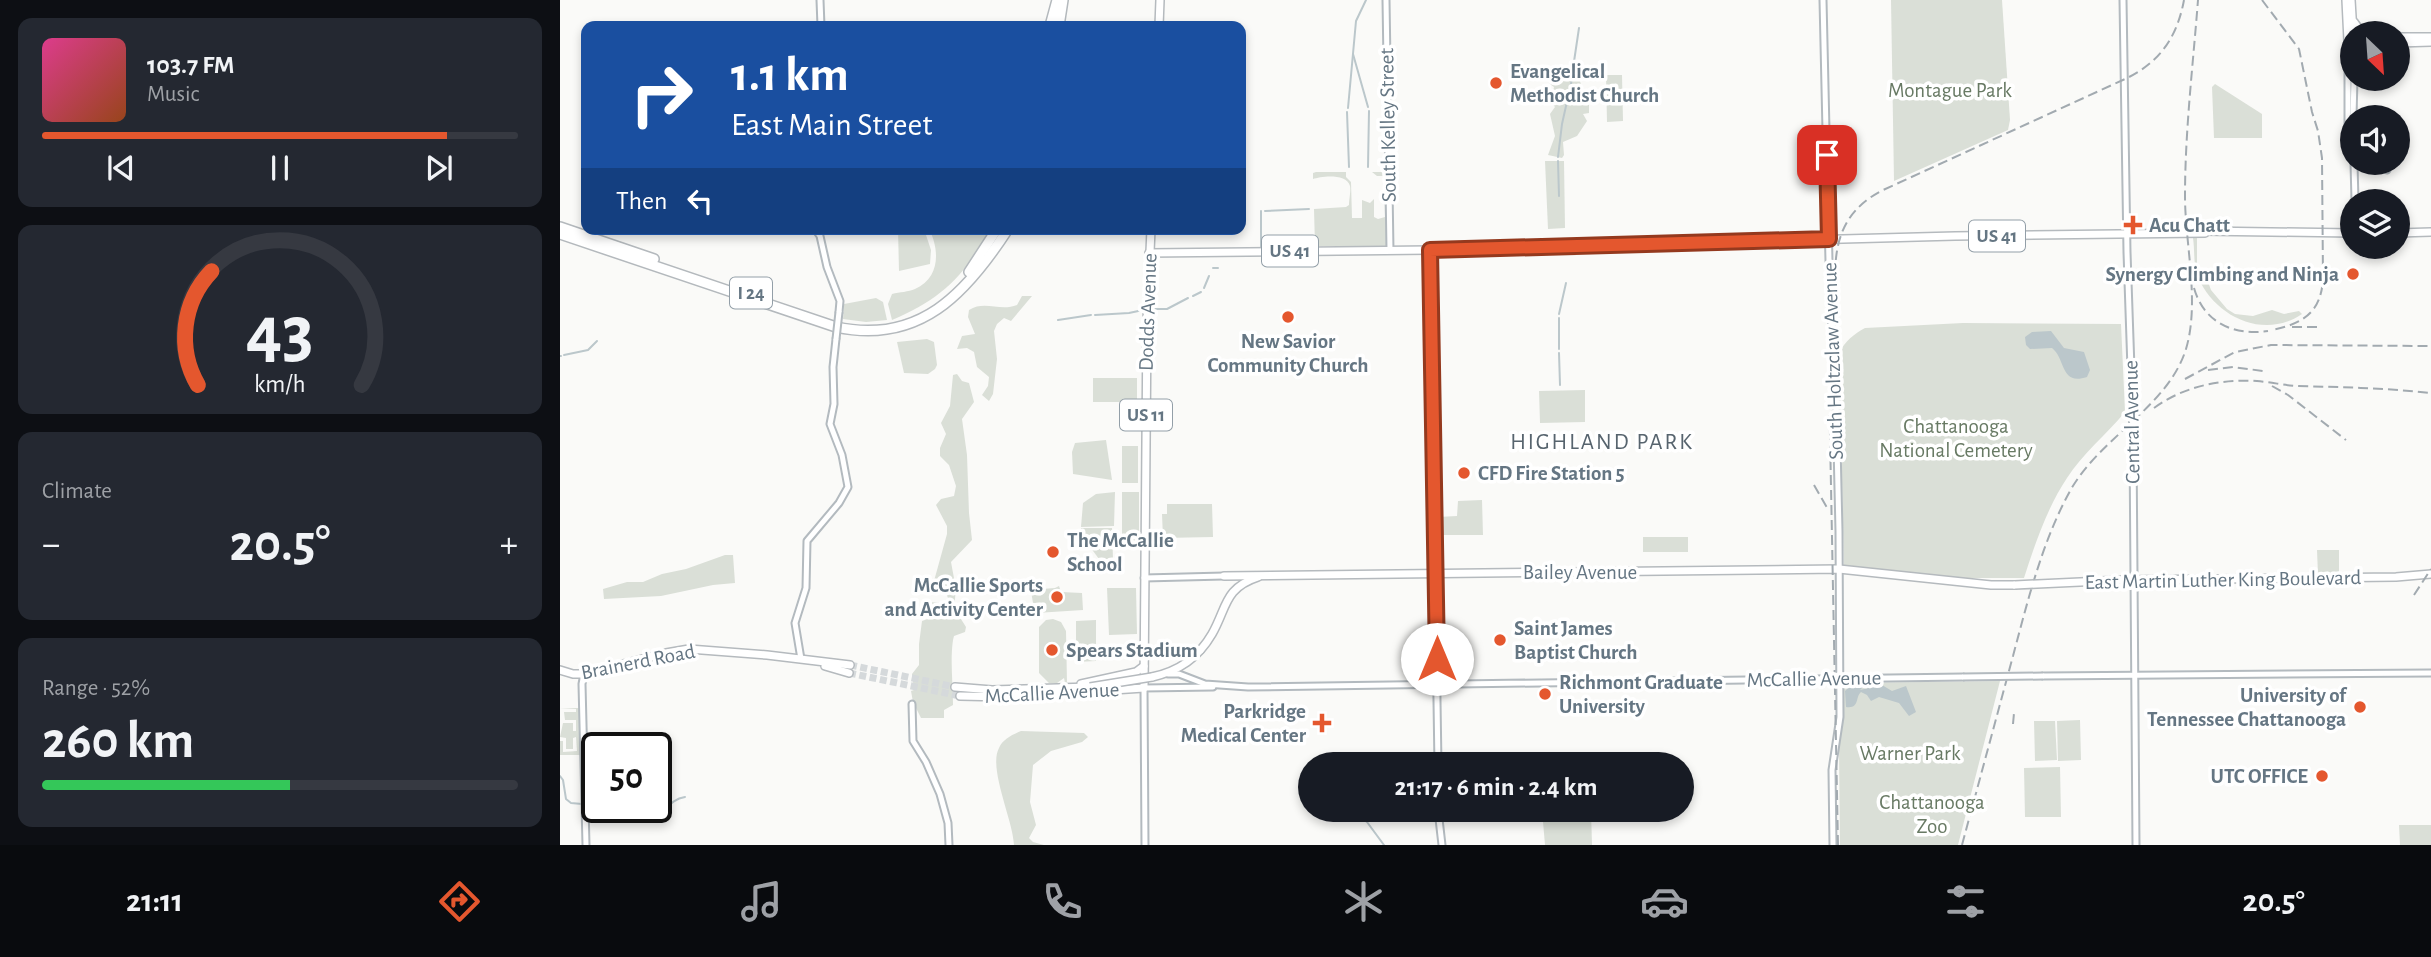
<!DOCTYPE html>
<html lang="en">
<head>
<meta charset="utf-8">
<style>
	:root { --surface:#171b24; --page:#242831; --text:#f1f3f6; --muted:#9ea1a6; --line:#363941; --accent:#e4572e }
	body { margin:0; font-family:"Alegreya Sans",sans-serif; background:var(--page); color:var(--text); height:100vh; display:flex; flex-direction:column; font-size:26px; white-space:nowrap }
	* { box-sizing:border-box; margin:0 }
	p { font-size:23px; color:var(--muted) }
	.icon { flex:none; width:38px; height:38px; fill:none; stroke:currentColor; stroke-width:2; stroke-linecap:round; stroke-linejoin:round }
	.map { position:relative; flex:1; overflow:hidden }
	.details { display:flex; flex-direction:column; gap:18px; padding:18px; background:#0d0f14; width:560px }
	.details>* { flex:none }
	.guide { position:absolute; left:21px; top:21px; width:665px; height:214px; border-radius:14px; box-shadow:0 4px 10px #0003; background:#1a4fa0; color:#fff; overflow:hidden }
	.needle { width:46px; rotate:155deg }
	.controls { position:absolute; left:1780px; top:21px; display:grid; gap:14px }
	.controls a { display:grid; place-items:center; width:70px; height:70px; border-radius:50%; background:var(--surface); box-shadow:0 4px 10px #0003; font-size:35px }
	.speed { position:absolute; left:21px; top:732px; display:flex; gap:14px; font-size:35px; font-weight:700; text-align:center }
	.speed>* { display:grid; place-content:center; width:91px; height:91px; border-radius:50%; background:var(--surface); box-shadow:0 4px 10px #0003; line-height:1 }
	.speed .limit { border:4px solid #111; border-radius:10px; background:#fff; color:#111 }
	.pin { position:absolute; display:grid; place-items:center; width:60px; height:60px; color:#fff; margin:-30px; border-radius:14px; box-shadow:0 4px 10px #0006 }
	.me { position:absolute; width:77px; margin:-38px; rotate:0deg; stroke-linejoin:round; filter:drop-shadow(0 0 5px #0008) }
	.turn { display:flex; align-items:center; gap:24px; height:147px; padding:0 35px; font-size:32px }
	.turn .icon { width:91px; height:91px; stroke-width:2.5 }
	.turn b { display:block; font-size:49px; line-height:60px }
	.then { display:flex; align-items:center; height:66px; padding:0 35px; background:#0003; gap:14px; font-size:26px }
	.big { font-size:52px; font-weight:700; line-height:1.1 }
	.details .widget { flex:1; display:flex; flex-direction:column; justify-content:center; gap:10px; min-width:0; padding:0 24px; border-radius:14px; background:var(--page) }
	.details .dial { align-items:center; gap:0 }
	.dial svg { height:182px; overflow:visible; fill:none; stroke:var(--line); stroke-width:7; stroke-linecap:round; text-anchor:middle }
	.dial text { fill:var(--text); stroke:none }
	.song { display:flex; align-items:center; gap:21px }
	.cover { width:84px; height:84px; border-radius:10px; background:linear-gradient(135deg,hsl(330 70% 55%),hsl(20 70% 35%)) }
	.played { height:7px; border-radius:4px; background:linear-gradient(90deg,var(--accent) 85%,var(--line) 85%) }
	.keys { display:flex; justify-content:space-around; direction:ltr }
	.heat { display:flex; justify-content:space-between; align-items:center; font-size:38px; direction:ltr }
	.charge { height:10px; border-radius:5px; background:linear-gradient(90deg,#34c759 52%,var(--line) 0) }
	.trip { position:absolute; left:738px; top:752px; width:396px; height:70px; border-radius:35px; background:var(--surface); box-shadow:0 4px 10px #0003; font-weight:700; line-height:70px; text-align:center }
	.dock { display:flex; height:112px; justify-content:space-around; align-items:center; background:#090b0e; color:var(--muted) }
	.dock .icon { width:49px; height:49px }
	.dock .selected { color:var(--accent) }
	.dock b { font-size:32px; color:var(--text) }
	main { display:flex; flex:1; min-height:0 }
	.map>svg:first-child { display:block }
</style>
</head>
<body>
<main>
<section class="details">
<div class="widget">
<div class="song"><i class="cover"></i><div><b>103.7 FM</b><p>Music</p></div></div>
<div class="played"></div>
<div class="keys"><svg class="icon" aria-label="previous" viewBox="0 0 24 24"><path d="M18 5L8 12l10 7zM5 5v14"/></svg><svg class="icon" aria-label="pause" viewBox="0 0 24 24"><path d="M8 5v14M16 5v14"/></svg><svg class="icon" aria-label="next" viewBox="0 0 24 24"><path d="M6 5l10 7-10 7zM19 5v14"/></svg></div>
</div>
<div class="widget dial"><svg viewBox="0 0 100 80">
<path d="M14 69A42 42 0 1 1 86 69"/>
<path d="M14 69A42 42 0 0 1 20 19" stroke="#e4572e"/>
<text x="50" y="56" font-size="32" font-weight="700">43</text>
<text x="50" y="72" font-size="11">km/h</text>
</svg></div>
<div class="widget"><p>Climate</p>
<div class="heat"><a>−</a><b class="big">20.5°</b><a>+</a></div>
</div>
<div class="widget"><p>Range · 52%</p><b class="big">260 km</b><div class="charge"></div></div>
</section>
<div class="map">
<svg width="1871" height="845" viewBox="0 0 1871 845">
	<rect width="100%" height="100%" fill="#fafaf8"/>
	<!-- green -->
	<g fill="#dadfd7">
		<polygon points="1331,0 1442,0 1450,120 1448,130 1334,181"/>
		<polygon points="1046,75 1062,75 1063,121 1047,122"/>
		<polygon points="989,79 1016,79 1020,81 1025,99 1029,102 1029,113 1023,114 1027,121 1017,136 1003,142 1004,155 1002,158 988,155 995,136 990,114 995,107 991,102 994,87 990,84"/>
		<polygon points="1655,84 1702,114 1702,138 1654,138 1652,87"/>
		<polygon points="985,161 1004,161 1005,228 988,229"/>
		<path d="M756 172H786V177L791 182 792 218H802V200L810 203 814 199V217L818 219 825 217 824 176H817L812 172H827V246H755L754 209 786 207 789 205C789 199 791 192 790 186 787 173 761 176 753 179V173Z"/>
		<polygon points="338,229 364,229 371,250 370,264 339,271"/>
		<path d="M369 229H430C406 275 380 300 332 320L328 304 332 294C340 292 348 292 355 289 380 278 380 250 369 229Z"/>
		<path d="M1633 238H1637V270L1644 271 1651 290 1667 309 1675 314 1693 316 1712 310 1724 314 1739 311 1742 314C1704 340 1655 317 1638 277 1633 265 1635 251 1633 238Z"/>
		<path d="M462 296H472L451 321 444 318 437 324 434 331 437 359 433 394 429 401 422 395 428 386 429 377 417 367 414 352 407 348 397 349 402 336 415 334 408 317 409 310C425 300 440 312 457 305Z"/>
		<polygon points="316,298 323,302 327,320 306,322 283,319 284,304"/>
		<path d="M1403 323 1561 324 1565 412C1546 435 1523 453 1507 478 1487 508 1475 544 1464 578H1392L1284 566 1279 353C1285 341 1294 334 1305 328Z"/>
		<polygon points="367,339 374,342 377,365 375,369 368,374 344,373 337,342"/>
		<path d="M397 374 402 381 409 383 414 402 402 419 407 455 409 513 412 540 391 562 396 589 394 608 406 627 405 632 394 636 393 640C390 661 393 683 393 705L384 710V718H361L353 702 351 691 354 690 352 674 359 665V644L362 621 373 617 366 604 367 602 383 603 388 598 386 593 376 588 374 581 387 534V526L376 505 381 499 394 496 396 486 389 465 380 456V448L386 434 381 423 390 406 393 375Z"/>
		<rect x="533" y="378" width="44" height="24"/>
		<polygon points="1025,390 1025,422 980,423 979,391"/>
		<polygon points="546,440 552,480 513,474 512,452 515,443"/>
		<rect x="562" y="446" width="16" height="37"/>
		<polygon points="555,492 554,526 521,527 523,503 536,494"/>
		<polygon points="562,492 579,492 579,540 562,541"/>
		<polygon points="922,500 923,535 879,535 878,517 897,516 898,501"/>
		<polygon points="607,504 652,504 653,537 603,538 602,514 607,514"/>
		<polygon points="521,528 552,528 553,559 539,559 522,536"/>
		<polygon points="1128,537 1128,552 1083,552 1083,537"/>
		<polygon points="1757,550 1779,550 1779,574 1758,575"/>
		<polygon points="165,555 173,555 175,583 153,585 101,596 44,599 43,589 67,582 83,582 102,574 126,569"/>
		<polygon points="499,586 501,592 522,593 523,610 476,613 475,605 477,603 473,603 471,591 474,588 480,587 481,591 482,589 495,588"/>
		<polygon points="547,588 576,588 577,634 549,635"/>
		<polygon points="493,619 501,622 506,631 507,683 505,683 504,678 497,683 489,683 479,673 479,627 486,620"/>
		<polygon points="536,620 536,661 516,662 516,621"/>
		<polygon points="1440,681 1398,845 1280,845 1279,747 1283,720 1283,683"/>
		<polygon points="0,708 20,708 20,755 0,755 0,741 3,741 3,752 17,751 16,737 13,738 13,749 6,749 6,738 0,737 3,723 13,723 13,731 16,731 16,720 5,720 4,712 16,712 16,709"/>
		<polygon points="1520,720 1521,760 1498,761 1497,721"/>
		<polygon points="1474,721 1495,721 1497,760 1475,761"/>
		<path d="M461 731 524 733 528 737 522 742 491 751 473 765 470 802 476 825 469 838 473 842 484 845H454C453 820 428 768 439 748 443 739 452 735 461 731Z"/>
		<polygon points="1500,767 1501,817 1465,817 1464,768"/>
		<polygon points="982,810 1031,810 1032,845 985,845"/>
		<polygon points="1839,825 1871,825 1871,845 1840,845"/>
	</g>
	<!-- water -->
	<g fill="#bbc7cb">
		<path d="M1491 331 1504 348 1524 352 1530 370 1527 377C1500 386 1506 359 1492 348L1470 349 1466 345 1465 337 1472 332Z"/>
		<path d="M1296 683 1303 687 1300 690 1322 685 1332 691 1346 686 1356 712 1349 716 1339 703 1319 697 1311 701 1307 695 1301 692C1295 697 1300 709 1286 707L1285 691 1292 684Z"/>
	</g>
	<g fill="none" stroke-linecap="round" stroke-linejoin="round">
		<!-- stream -->
		<g stroke="#bbc7cb" stroke-width="2">
			<polyline points="793,54 808,107"/>
			<polyline points="1012,75 1019,28"/>
			<polyline points="788,108 796,21 806,0"/>
			<polyline points="787,112 789,167"/>
			<polyline points="998,157 1002,124 1012,79"/>
			<polyline points="998,161 999,196"/>
			<polyline points="808,167 809,111"/>
			<polyline points="701,211 701,248"/>
			<polyline points="705,211 749,209"/>
			<polyline points="653,268 658,268"/>
			<polyline points="644,288 649,276"/>
			<polyline points="633,296 641,292"/>
			<polyline points="595,309 607,309 628,298"/>
			<polyline points="999,314 1006,283"/>
			<polyline points="535,315 569,313 583,310"/>
			<polyline points="498,320 531,315"/>
			<polyline points="999,349 999,318"/>
			<polyline points="999,353 1000,385"/>
			<polyline points="4,355 28,350 37,341"/>
			<polyline points="0,356 1,356"/>
			<polyline points="0,776 3,780 6,799 11,803 22,804"/>
			<polyline points="27,804 37,804"/>
			<path d="M65 807C104 832 100 801 125 797"/>
			<polyline points="794,810 807,822 824,845"/>
		</g>
		<!-- primary-tunnel -->
		<g stroke="#d5d9db" stroke-width="7" stroke-dasharray="7 3.5" stroke-linecap="butt">
			<polyline points="290,665 395,687"/>
			<polyline points="289,673 400,696"/>
		</g>
		<defs>
			<g id="secondary">
				<polyline points="260,0 261,26"/>
				<polyline points="826,0 830,250"/>
				<polyline points="1263,0 1270,305 1275,359 1279,531 1280,717 1272,770 1273,845"/>
				<polyline points="1563,0 1567,252 1572,398"/>
				<polyline points="1788,41 1788,136 1792,140"/>
				<polyline points="1793,117 1794,79"/>
				<polyline points="1794,163 1795,201"/>
				<polyline points="1818,163 1827,170"/>
				<polyline points="255,229 260,236 267,267 280,301 279,312"/>
				<polyline points="870,250 878,765"/>
				<polyline points="1573,442 1576,845"/>
				<polyline points="584,578 664,576"/>
				<polyline points="241,659 235,623 246,588 247,541 279,503 288,487 282,455 270,424 274,404 273,367 276,339"/>
				<polyline points="24,674 22,684 26,845"/>
				<polyline points="608,674 619,674 645,684 688,687 1403,677"/>
				<polyline points="1483,676 1871,673"/>
				<polyline points="352,704 353,741 366,762 380,794 388,823 389,845"/>
				<polyline points="878,810 882,845"/>
				<polyline points="585,845 584,688 653,687"/>
			</g>
			<g id="primary">
				<polyline points="1786,0 1788,41"/>
				<polyline points="1791,0 1793,33"/>
				<polyline points="1794,22 1802,33"/>
				<polyline points="599,26 600,0"/>
				<polyline points="1838,37 1871,37"/>
				<polyline points="1838,43 1871,42"/>
				<polyline points="1642,231 1792,233"/>
				<polyline points="1838,233 1871,232"/>
				<polyline points="589,253 870,250 1395,236 1645,233"/>
				<polyline points="664,576 1279,569 1431,585 1455,585"/>
				<polyline points="1563,580 1836,577 1871,574"/>
				<polyline points="583,651 640,650"/>
				<polyline points="265,666 289,673"/>
				<polyline points="0,670 13,674 24,674 106,653 129,649 207,655 290,665"/>
				<path d="M592 677C619 671 638 658 652 634 667 608 664 588 698 577"/>
				<polyline points="521,684 576,672 584,666"/>
				<polyline points="395,687 432,690 530,687"/>
				<polyline points="400,696 445,697 584,688 587,321 591,229"/>
			</g>
			<g id="highway">
				<polyline points="490,26 497,0"/>
				<polyline points="499,26 503,0"/>
				<polyline points="0,227 94,259"/>
				<path d="M0 234 276 327C359 345 406 294 448 229"/>
				<polyline points="409,272 437,229"/>
			</g>
		</defs>
		<!-- secondary casing -->
		<use href="#secondary" stroke="#b3babf" stroke-width="9"/>
		<!-- primary casing -->
		<use href="#primary" stroke="#b5babe" stroke-width="10"/>
		<!-- highway casing -->
		<use href="#highway" stroke="#b4b9bd" stroke-width="12"/>
		<!-- secondary -->
		<use href="#secondary" stroke="#fff" stroke-width="5"/>
		<!-- primary -->
		<use href="#primary" stroke="#fff" stroke-width="7"/>
		<!-- highway -->
		<use href="#highway" stroke="#fff" stroke-width="9"/>
		<!-- rail -->
		<g stroke="#a2aab0" stroke-width="2" stroke-dasharray="10 5" stroke-linecap="butt">
			<path d="M1702 0 1739 49 1752 112 1758 131 1762 158 1763 279C1761 313 1742 324 1712 330"/>
			<path d="M1634 288C1644 323 1674 336 1708 331"/>
			<polyline points="1732,327 1760,327"/>
			<polyline points="1648,370 1673,367 1703,371"/>
			<polyline points="1625,379 1675,352 1711,345 1871,346"/>
			<polyline points="1712,386 1728,395 1786,440"/>
			<path d="M1594 408C1624 386 1661 379 1697 381 1710 382 1723 385 1735 386 1781 387 1825 388 1871 393"/>
			<polyline points="1254,485 1269,511"/>
			<polyline points="1854,595 1871,569"/>
			<polyline points="1453,724 1454,713"/>
			<path d="M1278 845 1269 384C1270 366 1276 348 1276 331 1277 276 1262 223 1321 191L1565 79C1599 63 1617 38 1624 0"/>
			<path d="M1402 845C1419 782 1436 719 1453 656 1468 600 1482 542 1510 491 1540 437 1608 407 1626 349 1640 302 1625 244 1625 196 1625 131 1633 65 1638 0"/>
		</g>
		<defs>
			<g id="secondary-bridge">
				<polyline points="276,339 279,312"/>
				<polyline points="1572,398 1573,442"/>
				<polyline points="1403,677 1483,676"/>
			</g>
			<g id="primary-bridge">
				<polyline points="1455,585 1563,580"/>
				<polyline points="530,687 592,677"/>
			</g>
		</defs>
		<!-- secondary-bridge casing -->
		<use href="#secondary-bridge" stroke="#b3babf" stroke-width="9" stroke-linecap="butt"/>
		<!-- primary-bridge casing -->
		<use href="#primary-bridge" stroke="#b5babe" stroke-width="10" stroke-linecap="butt"/>
		<!-- secondary-bridge -->
		<use href="#secondary-bridge" stroke="#fff" stroke-width="5"/>
		<!-- primary-bridge -->
		<use href="#primary-bridge" stroke="#fff" stroke-width="7"/>
	</g>
	<g fill="none" stroke-linecap="round" stroke-linejoin="round">
		<defs>
			<polyline id="route" points="877,659 870,250 1269,239 1267,155"/>
		</defs>
		<!-- route casing -->
		<use href="#route" stroke="#94391e" stroke-width="18"/>
		<!-- route -->
		<use href="#route" stroke="#e4572e" stroke-width="12"/>
	</g>
	<!-- markers -->
	<g fill="#e4572e" stroke="#fff" stroke-width="2.5">
		<circle cx="936" cy="83" r="7"/>
		<path d="M1569.5 214.5h7v7h7v7h-7v7h-7v-7h-7v-7h7z"/>
		<circle cx="1793" cy="274" r="7"/>
		<circle cx="728" cy="317" r="7"/>
		<circle cx="904" cy="473" r="7"/>
		<circle cx="493" cy="552" r="7"/>
		<circle cx="497" cy="597" r="7"/>
		<circle cx="940" cy="640" r="7"/>
		<circle cx="492" cy="650" r="7"/>
		<circle cx="985" cy="694" r="7"/>
		<circle cx="1800" cy="707" r="7"/>
		<path d="M758.5 712.5h7v7h7v7h-7v7h-7v-7h-7v-7h7z"/>
		<circle cx="1762" cy="776" r="7"/>
	</g>
	<g text-anchor="middle" dominant-baseline="central" stroke-width="7" stroke-linejoin="round" paint-order="stroke">
		<!-- shield labels -->
		<g fill="#fff" stroke="#939fa8" stroke-width="2">
			<rect x="1409" y="220.5" width="56" height="31" rx="5"/>
			<rect x="702" y="235.5" width="56" height="31" rx="5"/>
			<rect x="170" y="277.5" width="42" height="31" rx="5"/>
			<rect x="560" y="399.5" width="52" height="31" rx="5"/>
		</g>
		<g font-size="19" font-weight="bold" fill="#657683">
			<text x="1437" y="236">US 41</text>
			<text x="730" y="251">US 41</text>
			<text x="191" y="293">I 24</text>
			<text x="586" y="415">US 11</text>
		</g>
		<!-- poi labels -->
		<g font-size="21" font-weight="bold" fill="#657683" stroke="#fff" text-anchor="start">
			<text x="950" y="71">Evangelical<tspan x="950" dy="24">Methodist Church</tspan></text>
			<text x="1589" y="225">Acu Chatt</text>
			<text x="1779" y="274" text-anchor="end">Synergy Climbing and Ninja</text>
			<text x="728" y="341" text-anchor="middle">New Savior<tspan x="728" dy="24">Community Church</tspan></text>
			<text x="918" y="473">CFD Fire Station 5</text>
			<text x="507" y="540">The McCallie<tspan x="507" dy="24">School</tspan></text>
			<text x="483" y="585" text-anchor="end">McCallie Sports<tspan x="483" dy="24">and Activity Center</tspan></text>
			<text x="954" y="628">Saint James<tspan x="954" dy="24">Baptist Church</tspan></text>
			<text x="506" y="650">Spears Stadium</text>
			<text x="999" y="682">Richmont Graduate<tspan x="999" dy="24">University</tspan></text>
			<text x="1786" y="695" text-anchor="end">University of<tspan x="1786" dy="24">Tennessee Chattanooga</tspan></text>
			<text x="746" y="711" text-anchor="end">Parkridge<tspan x="746" dy="24">Medical Center</tspan></text>
			<text x="1748" y="776" text-anchor="end">UTC OFFICE</text>
		</g>
		<!-- park labels -->
		<g font-size="21" fill="#687a64" stroke="#fff">
			<text x="1390" y="90">Montague Park</text>
			<text x="1396" y="426">Chattanooga<tspan x="1396" dy="24">National Cemetery</tspan></text>
			<text x="1350" y="753">Warner Park</text>
			<text x="1372" y="802">Chattanooga<tspan x="1372" dy="24">Zoo</tspan></text>
		</g>
		<!-- street labels -->
		<g font-size="21" fill="#657683" stroke="#fff">
			<text transform="translate(828 125) rotate(-91)">South Kelley Street</text>
			<text transform="translate(588 312) rotate(-88)">Dodds Avenue</text>
			<text transform="translate(1273 361) rotate(-92)">South Holtzclaw Avenue</text>
			<text transform="translate(1572 422) rotate(-91)">Central Avenue</text>
			<text x="1020" y="572">Bailey Avenue</text>
			<text transform="translate(1663 580) rotate(-1)">East Martin Luther King Boulevard</text>
			<text transform="translate(78 662) rotate(-11)">Brainerd Road</text>
			<text transform="translate(1254 679) rotate(-1)">McCallie Avenue</text>
			<text transform="translate(492 693) rotate(-3)">McCallie Avenue</text>
		</g>
		<!-- neighbourhood labels -->
		<g font-size="23" letter-spacing="2" fill="#57646e" stroke="#fff">
			<text x="1042" y="442">HIGHLAND PARK</text>
		</g>
	</g>
</svg>
<div class="controls">
<a><svg class="needle" viewBox="-14 -14 28 28"><path d="M0-13l5 13h-10z" fill="#e53935"/><path d="M0 13l5-13h-10z" fill="#9ea1a6"/></svg></a>
<a><svg class="icon" aria-label="sound" viewBox="0 0 24 24"><path d="M4 9h4l5-4v14l-5-4H4zM17 9q2 3 0 6"/></svg></a>
<a><svg class="icon" aria-label="layers" viewBox="0 0 24 24"><path d="M12 4l9 5-9 5-9-5zM3 14l9 5 9-5"/></svg></a>
</div>
<div class="speed"><div class="limit">50</div></div>
<div class="pin" style="left:1267px;top:155px;background:#d93025"><svg class="icon" aria-label="arrive" viewBox="0 0 24 24"><path d="M6 21V4h12l-3 4 3 4H6"/></svg></div>
<svg class="me" style="left:877px;top:659px" viewBox="-20 -20 40 40"><circle r="19" fill="#fff"/><path d="M0-13L10 11 0 6-10 11z" fill="#e4572e"/></svg>
<div class="trip">21:17 · 6 min · 2.4 km</div>
<div class="guide">
<div class="turn"><svg class="icon" aria-label="right" viewBox="0 0 24 24"><path d="M7 20v-9h11M14 6l5 5-5 5"/></svg><div><b>1.1 km</b>East Main Street</div></div>
<div class="then">Then<svg class="icon" aria-label="left" viewBox="0 0 24 24"><path d="M17 20v-9H6M10 6l-5 5 5 5"/></svg></div>
</div>
</div>
</main>
<nav class="dock">
<b>21:11</b>
<svg class="icon selected" aria-label="directions" viewBox="0 0 24 24"><path d="M12 3l9 9-9 9-9-9zM9 14v-3h6M13 9l2 2-2 2"/></svg>
<svg class="icon" aria-label="music" viewBox="0 0 24 24"><path d="M9 18V5l10-2v13"/><circle cx="6" cy="18" r="3"/><circle cx="16" cy="16" r="3"/></svg>
<svg class="icon" aria-label="phone" viewBox="0 0 24 24"><path d="M5 4h4l2 5-3 2q2 4 5 5l2-3 5 2v4C11 20 4 13 5 4z"/></svg>
<svg class="icon" aria-label="climate" viewBox="0 0 24 24"><path d="M12 3v18M4 7l16 10M4 17L20 7"/></svg>
<svg class="icon" aria-label="car" viewBox="0 0 24 24"><path d="M5 17H2v-5l4-1 3-4h7l3 4 3 1v5h-3M9 17h6M6 11h13"/><circle cx="7" cy="17" r="2"/><circle cx="17" cy="17" r="2"/></svg>
<svg class="icon" aria-label="filters" viewBox="0 0 24 24"><path d="M4 7h16M4 17h16"/><circle cx="9" cy="7" r="2"/><circle cx="15" cy="17" r="2"/></svg>
<b>20.5°</b>
</nav>
</body>
</html>
